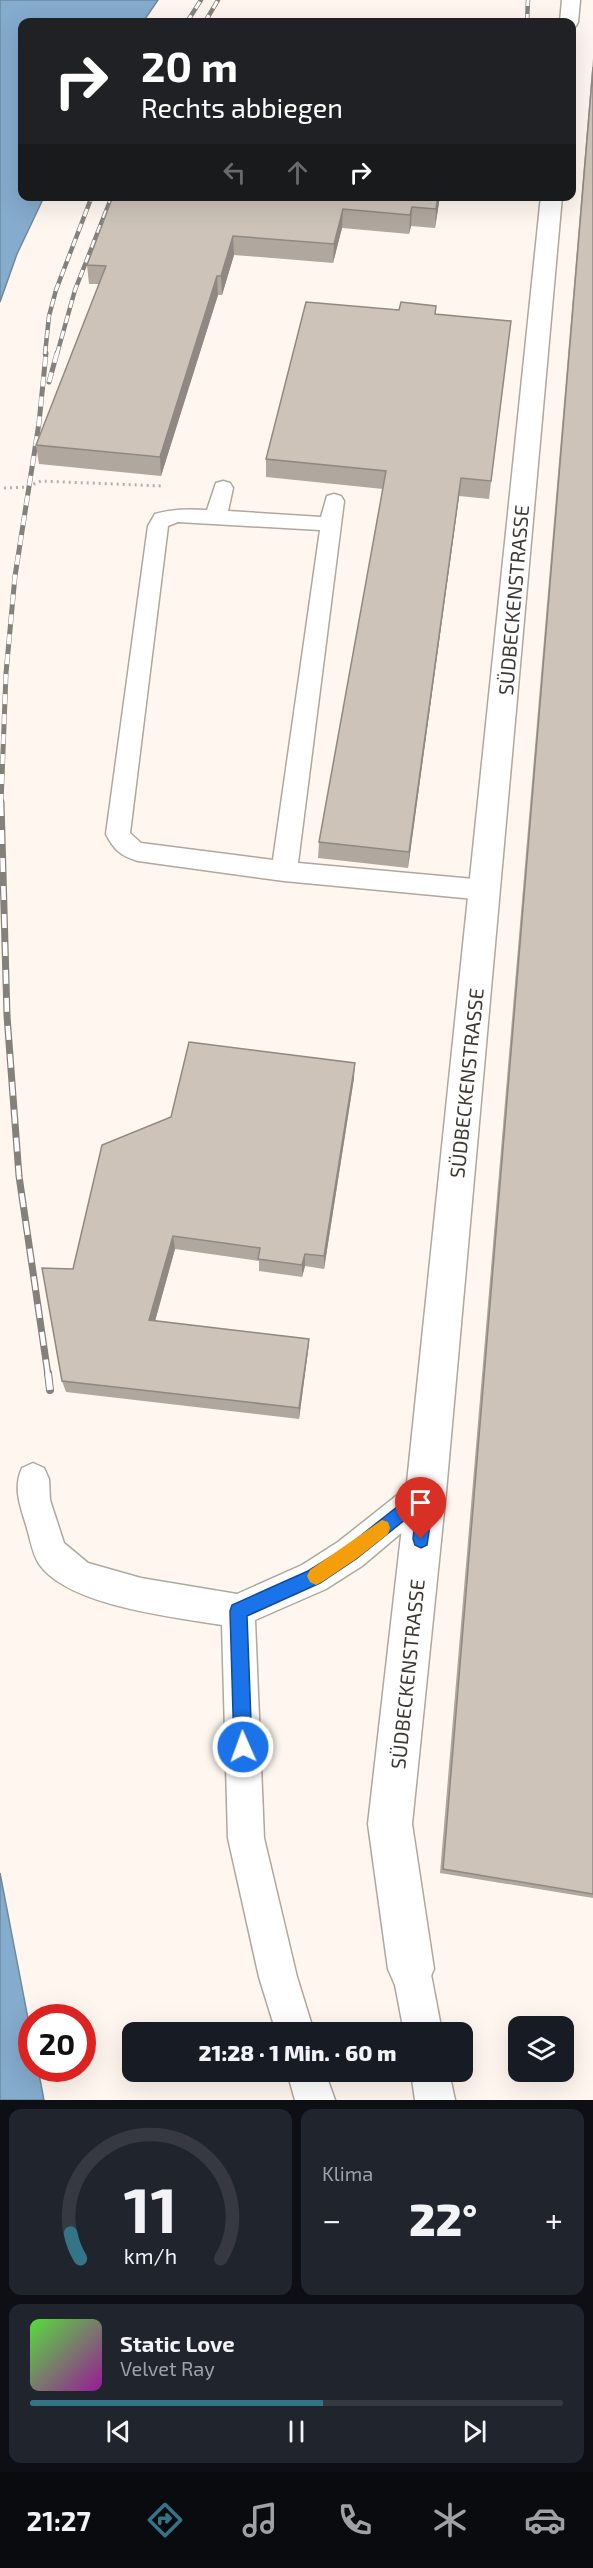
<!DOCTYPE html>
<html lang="de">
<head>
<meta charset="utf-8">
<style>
	:root { --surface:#171b24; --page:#20242c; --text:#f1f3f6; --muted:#9ea1a6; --line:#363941; --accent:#337487 }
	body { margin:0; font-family:"Exo 2",sans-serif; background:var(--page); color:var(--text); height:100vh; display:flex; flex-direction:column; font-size:22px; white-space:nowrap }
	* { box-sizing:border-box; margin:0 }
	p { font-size:20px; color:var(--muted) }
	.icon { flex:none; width:33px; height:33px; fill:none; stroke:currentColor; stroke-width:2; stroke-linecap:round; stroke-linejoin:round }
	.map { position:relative; height:2100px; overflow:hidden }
	.side { display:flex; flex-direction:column; gap:9px; padding:9px; background:#0d0f14; flex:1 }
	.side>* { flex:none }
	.guide { position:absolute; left:18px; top:18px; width:558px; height:183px; border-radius:12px; box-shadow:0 6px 24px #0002; background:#202124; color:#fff; overflow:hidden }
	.controls { position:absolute; left:508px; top:2016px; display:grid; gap:12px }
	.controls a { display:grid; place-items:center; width:66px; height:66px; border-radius:12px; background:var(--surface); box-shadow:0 6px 24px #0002; font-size:30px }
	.speed { position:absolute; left:18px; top:2004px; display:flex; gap:12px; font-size:30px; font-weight:700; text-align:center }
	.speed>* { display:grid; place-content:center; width:78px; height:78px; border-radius:50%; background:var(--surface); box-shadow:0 6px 24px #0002; line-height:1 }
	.speed .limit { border:9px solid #d22; background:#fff; color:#111 }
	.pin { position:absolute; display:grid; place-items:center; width:51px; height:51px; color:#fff; margin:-62px -26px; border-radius:50% 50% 50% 0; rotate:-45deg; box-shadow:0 0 6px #0007 }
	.pin .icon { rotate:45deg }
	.me { position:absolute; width:66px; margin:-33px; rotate:358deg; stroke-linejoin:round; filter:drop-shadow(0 0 4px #0008) }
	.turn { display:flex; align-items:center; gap:21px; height:126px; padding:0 24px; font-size:27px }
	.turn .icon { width:78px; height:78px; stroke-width:2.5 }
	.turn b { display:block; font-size:42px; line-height:51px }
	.lanes { display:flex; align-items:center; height:57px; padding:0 24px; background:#0003; justify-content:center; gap:30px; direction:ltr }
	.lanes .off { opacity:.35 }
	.big { font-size:45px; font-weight:800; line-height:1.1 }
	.side .tile { flex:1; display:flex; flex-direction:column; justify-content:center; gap:9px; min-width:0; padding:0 21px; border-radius:12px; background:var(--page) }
	.side .dial { align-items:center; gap:0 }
	.dial svg { height:156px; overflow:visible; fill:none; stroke:var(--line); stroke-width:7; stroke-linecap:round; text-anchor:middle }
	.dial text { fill:var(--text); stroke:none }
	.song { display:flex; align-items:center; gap:18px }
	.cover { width:72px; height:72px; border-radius:9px; background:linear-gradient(135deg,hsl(110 70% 55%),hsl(300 70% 35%)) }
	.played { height:6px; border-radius:3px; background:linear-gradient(90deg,var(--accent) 55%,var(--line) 55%) }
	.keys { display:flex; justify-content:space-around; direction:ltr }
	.heat { display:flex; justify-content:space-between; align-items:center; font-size:33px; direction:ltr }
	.side .tiles { flex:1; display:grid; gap:9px; grid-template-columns:1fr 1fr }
	.tile:last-child { grid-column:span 2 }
	.trip { position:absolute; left:122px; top:2022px; width:351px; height:60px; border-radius:12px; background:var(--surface); box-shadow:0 6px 24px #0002; font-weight:800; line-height:60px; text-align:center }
	.tabs { display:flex; height:96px; justify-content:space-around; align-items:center; background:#090b0e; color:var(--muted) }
	.tabs .icon { width:42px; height:42px }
	.tabs .current { color:var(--accent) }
	.tabs b { font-size:27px; color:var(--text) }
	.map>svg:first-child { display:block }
</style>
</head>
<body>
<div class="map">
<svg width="593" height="2100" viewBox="0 0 593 2100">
	<rect width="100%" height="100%" fill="#fff7ef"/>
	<!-- water -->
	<g fill="#85abcd" stroke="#6f899f" stroke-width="1.5">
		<polygon points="0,0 158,0 143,22 22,22 22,196 44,197 17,254 0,302"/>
		<polygon points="0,1873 31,2034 32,2068 38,2069 44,2100 0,2100"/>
	</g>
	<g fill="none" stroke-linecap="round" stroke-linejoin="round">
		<defs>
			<g id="lane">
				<path d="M223 481 230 483 233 488 228 511 321 517 327 496 334 494 341 496 344 501 298 863 485 880 494 883 498 890 494 897 485 900 284 881 138 861C121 856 114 850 106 834L148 526 155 514C173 509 188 509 207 510L216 483ZM178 522 320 530 273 860 141 843 130 833 168 526Z"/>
				<path d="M33 1463 44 1468 49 1479 50 1500 64 1543 88 1563 141 1578 237 1594 302 1565 338 1542 415 1481 426 1476 437 1481 442 1492 437 1503 362 1566 326 1589 255 1620 264 1838 297 1977 314 2032H276L259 1977 228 1838 222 1625C174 1617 68 1606 39 1564 32 1553 30 1537 26 1525 20 1505 13 1488 22 1468Z"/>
				<polygon points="411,1950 424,1956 430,1969 442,2032 404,2032 392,1969 398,1956"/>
				<polygon points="287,2072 325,2072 335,2100 295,2100"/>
				<polygon points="411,2072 449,2072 455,2100 415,2100"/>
			</g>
			<g id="street">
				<polygon points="562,0 580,0 578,22 576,26 572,27 572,22 560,22"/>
				<polygon points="541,196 562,196 446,1492 412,1824 434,1969 427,1985 411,1992 395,1985 388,1969 368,1824 406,1492"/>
			</g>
		</defs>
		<!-- lane casing -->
		<use href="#lane" stroke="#b0a79d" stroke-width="3"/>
		<!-- street casing -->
		<use href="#street" stroke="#b0a79d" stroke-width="3"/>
		<!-- path -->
		<polyline stroke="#b7b0aa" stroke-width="3" stroke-dasharray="2 4" stroke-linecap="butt" points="4,488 27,487 41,481 163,486"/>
		<!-- lane -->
		<use href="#lane" fill="#fff" fill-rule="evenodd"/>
		<!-- street -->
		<use href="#street" fill="#fff" fill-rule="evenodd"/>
		<defs>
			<g id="rail-far3">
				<polyline points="187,22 201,0"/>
				<polyline points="205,22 218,0"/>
				<polyline points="527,22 528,0"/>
				<polyline points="45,354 49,316 56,290 92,196"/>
				<polyline points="57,354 75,290 112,196"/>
			</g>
			<g id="rail-far2">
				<polyline points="49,382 57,353"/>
				<polyline points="1,804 6,673 15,576 39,423 46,353"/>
			</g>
			<polyline id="rail-far1" points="1,802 7,1016 19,1176 48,1375"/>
			<polyline id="rail" points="48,1373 50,1390"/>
		</defs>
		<!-- rail-far3 casing -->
		<use href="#rail-far3" stroke="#86807b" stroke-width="4.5"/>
		<!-- rail-far2 casing -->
		<use href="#rail-far2" stroke="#86807b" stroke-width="5"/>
		<!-- rail-far1 casing -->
		<use href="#rail-far1" stroke="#86807b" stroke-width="7"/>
		<!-- rail casing -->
		<use href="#rail" stroke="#86807b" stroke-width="8"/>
		<!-- rail-far3 -->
		<use href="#rail-far3" stroke="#fff" stroke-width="3" stroke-dasharray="8" stroke-linecap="butt"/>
		<!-- rail-far2 -->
		<use href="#rail-far2" stroke="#fff" stroke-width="4" stroke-dasharray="10" stroke-linecap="butt"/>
		<!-- rail-far1 -->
		<use href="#rail-far1" stroke="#fff" stroke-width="4.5" stroke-dasharray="14" stroke-linecap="butt"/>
		<!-- rail -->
		<use href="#rail" stroke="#fff" stroke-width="6" stroke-dasharray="17" stroke-linecap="butt"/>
	</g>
	<!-- wall -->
	<g fill="#b0a89f">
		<polygon points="593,58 593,1898 440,1873"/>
		<polygon points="113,196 440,196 435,228 411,226 409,234 342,228 333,263 234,255 222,295 218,295 161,476 39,464 36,445 99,284 89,284 87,265"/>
		<polygon points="435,314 511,321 489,499 459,496 408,868 318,858 319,842 383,489 266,477 266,459"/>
		<polygon points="354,1078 324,1269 305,1266 302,1277 259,1271 259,1261 175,1249 155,1321 309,1339 308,1351 299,1419 66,1392 62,1381 73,1269"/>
	</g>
	<!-- shaded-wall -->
	<g fill="#908882">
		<polygon points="438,196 440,196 435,228 436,209"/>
		<polygon points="412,207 411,226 409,234 410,215"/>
		<polygon points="343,209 342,228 333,263 334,244"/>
		<polygon points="233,236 234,255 222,295 221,276"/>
		<polygon points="217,276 218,295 161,476 160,457"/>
		<polygon points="461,478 459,496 408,868 409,852"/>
		<polygon points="355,1063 354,1078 324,1269 324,1256"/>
		<polygon points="173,1236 175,1249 152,1332 149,1320"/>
		<polygon points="305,1254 305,1266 302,1277 302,1265"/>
		<polygon points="309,1339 308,1351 299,1419 299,1408"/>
	</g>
	<!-- building -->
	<g fill="#cdc3b9" stroke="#908882" stroke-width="1.5">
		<polygon points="593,67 593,1894 443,1869"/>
		<polygon points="113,196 438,196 436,209 412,207 410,215 343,209 334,244 233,236 221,276 217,276 160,457 36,445 106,266 87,265"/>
		<polygon points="306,302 399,310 401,302 436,306 435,314 511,321 491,481 461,478 409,852 319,842 386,471 266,459"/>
		<polygon points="189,1042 355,1063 324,1256 305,1254 302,1265 258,1259 260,1248 173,1236 149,1320 309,1339 299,1408 62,1381 42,1268 73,1269 102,1145 171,1117"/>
	</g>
	<!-- route -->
	<polygon fill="#1a73e8" stroke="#114b97" stroke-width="1.5" points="426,1484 432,1486 435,1492 427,1545 421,1548 415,1545 413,1539 416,1511 356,1559 320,1583 247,1616 252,1747 249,1753 243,1756 237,1753 234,1747 230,1611 232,1605 308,1571 345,1548"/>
	<!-- slow -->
	<polygon fill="#f59e0b" points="382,1520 388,1522 390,1528 388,1534 356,1559 322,1582 316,1585 310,1582 307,1576 310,1570"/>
	<g text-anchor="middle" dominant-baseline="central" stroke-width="6" stroke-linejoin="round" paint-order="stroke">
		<!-- street labels -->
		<g font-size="20" fill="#3d3935" stroke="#fff">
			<text transform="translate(513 600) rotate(-85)">SÜDBECKENSTRASSE</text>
			<text transform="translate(466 1083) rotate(-84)">SÜDBECKENSTRASSE</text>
			<text transform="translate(407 1674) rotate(-84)">SÜDBECKENSTRASSE</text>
		</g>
	</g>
</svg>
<div class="controls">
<a><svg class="icon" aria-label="layers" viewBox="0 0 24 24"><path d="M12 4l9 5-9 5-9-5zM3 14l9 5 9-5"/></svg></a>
</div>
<div class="speed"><div class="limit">20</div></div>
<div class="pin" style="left:421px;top:1539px;background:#d93025"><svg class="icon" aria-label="arrive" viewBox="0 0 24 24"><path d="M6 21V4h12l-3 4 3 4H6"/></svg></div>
<svg class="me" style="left:243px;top:1747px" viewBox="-20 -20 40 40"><circle r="17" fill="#1a73e8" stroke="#fff" stroke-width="3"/><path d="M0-11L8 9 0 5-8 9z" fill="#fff"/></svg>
<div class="trip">21:28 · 1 Min. · 60 m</div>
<div class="guide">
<div class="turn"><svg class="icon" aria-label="right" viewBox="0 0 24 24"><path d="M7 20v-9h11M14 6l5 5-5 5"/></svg><div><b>20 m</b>Rechts abbiegen</div></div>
<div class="lanes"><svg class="icon off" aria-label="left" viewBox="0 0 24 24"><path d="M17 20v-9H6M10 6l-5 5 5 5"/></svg><svg class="icon off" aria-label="ahead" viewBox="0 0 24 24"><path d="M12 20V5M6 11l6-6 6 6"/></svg><svg class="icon" aria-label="right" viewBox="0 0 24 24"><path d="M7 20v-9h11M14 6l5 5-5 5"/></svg></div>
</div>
</div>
<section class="side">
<div class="tiles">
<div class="tile dial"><svg viewBox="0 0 100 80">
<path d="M14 69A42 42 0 1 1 86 69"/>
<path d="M14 69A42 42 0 0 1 9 56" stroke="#337487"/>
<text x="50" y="56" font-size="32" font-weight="700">11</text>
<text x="50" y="72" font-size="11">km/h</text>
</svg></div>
<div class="tile"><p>Klima</p>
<div class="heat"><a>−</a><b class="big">22°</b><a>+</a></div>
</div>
<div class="tile">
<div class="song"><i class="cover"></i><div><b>Static Love</b><p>Velvet Ray</p></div></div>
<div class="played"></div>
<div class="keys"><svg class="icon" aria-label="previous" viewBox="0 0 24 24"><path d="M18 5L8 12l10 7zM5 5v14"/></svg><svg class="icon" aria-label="pause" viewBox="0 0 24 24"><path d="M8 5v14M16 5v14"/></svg><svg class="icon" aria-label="next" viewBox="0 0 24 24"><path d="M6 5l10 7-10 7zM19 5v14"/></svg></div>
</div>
</div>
</section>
<nav class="tabs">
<b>21:27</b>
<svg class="icon current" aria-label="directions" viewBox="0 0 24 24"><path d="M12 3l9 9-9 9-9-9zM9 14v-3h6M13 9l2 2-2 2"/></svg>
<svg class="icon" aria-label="music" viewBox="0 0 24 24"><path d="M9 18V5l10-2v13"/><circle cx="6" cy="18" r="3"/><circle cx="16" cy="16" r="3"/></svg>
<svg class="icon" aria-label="phone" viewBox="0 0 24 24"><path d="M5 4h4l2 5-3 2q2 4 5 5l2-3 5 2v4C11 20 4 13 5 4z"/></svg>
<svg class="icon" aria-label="climate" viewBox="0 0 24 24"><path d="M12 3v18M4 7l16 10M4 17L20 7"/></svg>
<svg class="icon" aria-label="car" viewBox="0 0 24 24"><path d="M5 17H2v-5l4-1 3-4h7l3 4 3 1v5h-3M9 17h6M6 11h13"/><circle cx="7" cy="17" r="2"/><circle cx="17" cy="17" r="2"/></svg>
</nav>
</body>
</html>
